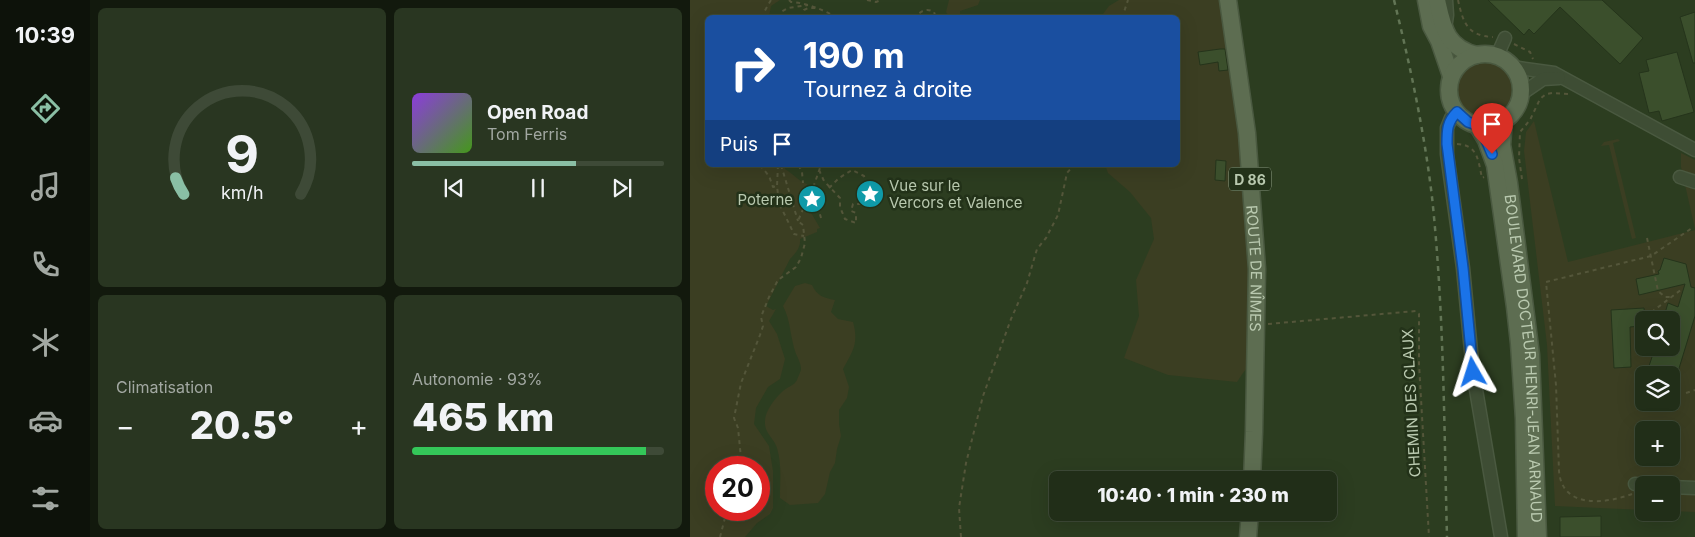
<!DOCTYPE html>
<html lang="fr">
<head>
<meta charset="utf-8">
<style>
	:root { --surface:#212e18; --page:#293621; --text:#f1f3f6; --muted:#a2a8a2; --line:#3e4a37; --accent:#8abfa5 }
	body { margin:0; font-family:Inter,sans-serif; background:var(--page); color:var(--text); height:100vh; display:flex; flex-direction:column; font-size:19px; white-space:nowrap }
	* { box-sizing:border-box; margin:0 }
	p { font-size:16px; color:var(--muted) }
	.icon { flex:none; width:28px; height:28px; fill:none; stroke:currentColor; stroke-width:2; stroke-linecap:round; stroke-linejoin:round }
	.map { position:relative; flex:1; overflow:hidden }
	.sheet { display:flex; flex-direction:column; gap:8px; padding:8px; background:#12190d; width:600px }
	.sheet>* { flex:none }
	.banner { position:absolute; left:15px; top:15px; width:475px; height:152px; border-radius:8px; box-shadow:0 5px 20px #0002,0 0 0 1px var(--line); background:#1a4fa0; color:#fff; overflow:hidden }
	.controls { position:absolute; left:945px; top:311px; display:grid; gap:10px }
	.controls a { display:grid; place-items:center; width:45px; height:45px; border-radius:8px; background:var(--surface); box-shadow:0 5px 20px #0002,0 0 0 1px var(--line); font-size:25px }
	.speed { position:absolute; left:15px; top:456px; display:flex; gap:10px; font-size:25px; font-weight:700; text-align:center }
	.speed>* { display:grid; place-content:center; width:65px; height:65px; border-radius:50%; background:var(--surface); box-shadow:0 5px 20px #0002,0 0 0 1px var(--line); line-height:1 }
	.speed .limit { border:8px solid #d22; background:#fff; color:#111 }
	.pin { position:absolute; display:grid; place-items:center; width:42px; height:42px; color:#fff; margin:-51px -21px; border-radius:50% 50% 50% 0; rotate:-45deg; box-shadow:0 0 5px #0007 }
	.pin .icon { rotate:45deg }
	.me { position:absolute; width:55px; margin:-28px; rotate:354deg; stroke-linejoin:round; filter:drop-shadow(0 0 4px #0008) }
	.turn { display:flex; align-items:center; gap:18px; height:105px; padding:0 15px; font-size:22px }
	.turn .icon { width:65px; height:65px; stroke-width:2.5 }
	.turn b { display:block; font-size:35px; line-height:42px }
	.then { display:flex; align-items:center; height:48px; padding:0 15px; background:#0003; gap:10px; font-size:19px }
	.big { font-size:38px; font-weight:800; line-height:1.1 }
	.sheet .widget { flex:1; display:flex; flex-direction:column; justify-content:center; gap:8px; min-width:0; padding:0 18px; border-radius:8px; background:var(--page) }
	.sheet .dial { align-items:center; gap:0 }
	.dial svg { height:130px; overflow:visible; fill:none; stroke:var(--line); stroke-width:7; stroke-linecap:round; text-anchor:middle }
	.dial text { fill:var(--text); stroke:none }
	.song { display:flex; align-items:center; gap:15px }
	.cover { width:60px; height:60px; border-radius:8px; background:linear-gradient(135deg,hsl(270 70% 55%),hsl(100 70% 35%)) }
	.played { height:5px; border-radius:2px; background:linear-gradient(90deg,var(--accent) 65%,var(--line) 65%) }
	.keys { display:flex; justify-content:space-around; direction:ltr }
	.heat { display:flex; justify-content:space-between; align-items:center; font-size:28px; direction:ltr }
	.charge { height:8px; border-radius:4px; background:linear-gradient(90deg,#34c759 93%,var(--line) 0) }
	.sheet .tiles { flex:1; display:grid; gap:8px; grid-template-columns:repeat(2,1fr) }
	.trip { position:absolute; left:359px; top:471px; width:288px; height:50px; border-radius:8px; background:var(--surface); box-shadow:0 5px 20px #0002,0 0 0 1px var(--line); font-weight:800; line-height:50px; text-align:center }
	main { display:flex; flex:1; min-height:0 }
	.tabs { display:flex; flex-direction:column; width:90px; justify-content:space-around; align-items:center; background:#0d120a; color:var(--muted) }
	.tabs .icon { width:35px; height:35px }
	.tabs .active { color:var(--accent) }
	.tabs b { font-size:22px; color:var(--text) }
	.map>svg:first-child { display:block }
</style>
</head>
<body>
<main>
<nav class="tabs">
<b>10:39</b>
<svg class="icon active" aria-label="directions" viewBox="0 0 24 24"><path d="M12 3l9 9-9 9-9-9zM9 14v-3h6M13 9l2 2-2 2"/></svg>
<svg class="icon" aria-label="music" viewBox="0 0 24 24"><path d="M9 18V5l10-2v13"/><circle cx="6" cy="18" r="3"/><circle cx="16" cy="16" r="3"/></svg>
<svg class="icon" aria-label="phone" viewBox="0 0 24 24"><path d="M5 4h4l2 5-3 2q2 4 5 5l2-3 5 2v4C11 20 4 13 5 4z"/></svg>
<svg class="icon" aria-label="climate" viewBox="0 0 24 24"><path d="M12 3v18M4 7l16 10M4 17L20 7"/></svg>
<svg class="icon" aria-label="car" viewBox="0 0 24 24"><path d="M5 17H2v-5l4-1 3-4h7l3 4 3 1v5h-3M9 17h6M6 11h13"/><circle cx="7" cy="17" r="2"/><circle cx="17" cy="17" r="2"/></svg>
<svg class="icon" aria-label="filters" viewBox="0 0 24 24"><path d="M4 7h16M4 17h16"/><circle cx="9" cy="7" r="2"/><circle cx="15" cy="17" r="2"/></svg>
</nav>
<section class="sheet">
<div class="tiles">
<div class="widget dial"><svg viewBox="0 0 100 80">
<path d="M14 69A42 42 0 1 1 86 69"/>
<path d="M14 69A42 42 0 0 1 9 59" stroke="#8abfa5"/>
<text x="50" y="56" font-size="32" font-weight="700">9</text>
<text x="50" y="72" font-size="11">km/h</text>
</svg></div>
<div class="widget">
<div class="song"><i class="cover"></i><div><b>Open Road</b><p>Tom Ferris</p></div></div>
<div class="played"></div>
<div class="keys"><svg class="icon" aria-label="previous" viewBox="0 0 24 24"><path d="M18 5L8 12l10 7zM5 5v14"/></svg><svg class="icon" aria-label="pause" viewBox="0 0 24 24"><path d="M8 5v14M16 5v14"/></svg><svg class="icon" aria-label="next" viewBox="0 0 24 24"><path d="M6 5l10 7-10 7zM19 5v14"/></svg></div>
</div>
<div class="widget"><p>Climatisation</p>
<div class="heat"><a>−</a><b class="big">20.5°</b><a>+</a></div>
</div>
<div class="widget"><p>Autonomie · 93%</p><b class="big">465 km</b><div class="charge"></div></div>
</div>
</section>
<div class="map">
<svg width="1005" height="537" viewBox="0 0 1005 537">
	<rect width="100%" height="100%" fill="#2c3d20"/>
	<!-- green -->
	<g fill="#3b3e22" fill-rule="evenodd">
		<path d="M0 0H90L81 6 79 17 18 18V165H95V169C102 173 110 182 117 184V190L120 191 122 194 123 209 120 211 130 228 127 229V232L110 239C111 247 106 253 100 259L76 306 83 310 86 309 79 321 87 334 95 359 90 379 78 387 66 408 64 424 79 446 83 471V508L80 514 67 523 55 537H0ZM26 468H69V510H26Z"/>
		<polygon points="259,0 290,0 288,5 270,11 270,17 260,18 256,12"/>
		<polygon points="429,0 538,0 557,133 564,359 553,373 547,382 478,375 434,358 449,316 446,280 464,239 461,218 440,192 418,173 415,165 488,165 488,18 410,18 419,6"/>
		<circle cx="794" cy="89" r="28"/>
		<path d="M844 121 878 262 1005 230V512L981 511V485H954V510L865 506 857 345 834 151 836 132ZM954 320H981V348H954ZM954 375H981V402H954ZM954 430H981V458H954Z"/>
		<polygon points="928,139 930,141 923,143 946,238 942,239 919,145 911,146 914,142"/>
		<polygon points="991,153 1005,160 1005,229 991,167"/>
		<path d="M115 283 122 285C127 296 134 298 145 300L141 312 148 319 163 322C169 343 163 351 153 369L159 387 157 398 149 410V424L151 436 147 449 145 463 140 472 135 494 128 503 100 505 90 498C90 481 92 466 87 448 84 438 74 433 75 421 75 411 85 398 93 391 97 387 104 386 107 380 108 377 111 371 111 369 111 364 108 358 106 354 100 338 101 321 93 306L105 286Z"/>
	</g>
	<!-- building -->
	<g fill="#3b4f2c" stroke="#25341b">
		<polygon points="798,0 912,0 953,38 930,64 870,7 844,34 839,29 834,35"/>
		<polygon points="1005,12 1005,63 1003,63 990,17"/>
		<polygon points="530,49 535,49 538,70 529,71 528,62 510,65 508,52"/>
		<polygon points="987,52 1004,112 972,121 969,111 959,113 949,73 959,71 956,60"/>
		<polygon points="526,160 536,161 535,181 525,180"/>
		<polygon points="974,258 996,264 1001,287 1005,288 1005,316 987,375 956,375 965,348 981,348 981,320 973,320 978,303 988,307 995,284 949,295 946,279 969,274 968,271 970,270"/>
		<polygon points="954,308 955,320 951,321 951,326 940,327 941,367 924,368 921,310"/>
		<polygon points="911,516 911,537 870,537 870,517"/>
	</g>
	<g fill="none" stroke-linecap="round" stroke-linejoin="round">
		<defs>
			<g id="minor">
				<polyline points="756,22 757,15 756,0"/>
				<polyline points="807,56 815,38"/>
				<polyline points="822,67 864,73 1005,150"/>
				<polyline points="831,94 853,79 869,78"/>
				<polyline points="767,112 761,118 757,128 757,154 773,268 783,372 811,537"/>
				<polyline points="990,177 1005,182"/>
				<polyline points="945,484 961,485"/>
				<polyline points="981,487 1005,488"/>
			</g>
			<g id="major">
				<path id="s1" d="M538 0 557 133 567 269 564 432 562 480"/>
				<polyline points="736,0 741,26 749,41 761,76"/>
				<path d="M747 0C753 27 756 48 787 55"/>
				<circle cx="795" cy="90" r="36"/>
				<path id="s2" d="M814 120 812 145 819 183 841 355 848 537"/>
				<polyline points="787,125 796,140 805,165 825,307 829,343 834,419 836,537"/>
				<polyline points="558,537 560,512"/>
			</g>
		</defs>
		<!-- minor casing -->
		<use href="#minor" stroke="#4a5940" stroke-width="15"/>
		<!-- major casing -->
		<use href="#major" stroke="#4a5940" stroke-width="19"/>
		<!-- path -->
		<g stroke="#54563a" stroke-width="2" stroke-dasharray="4 4" stroke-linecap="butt">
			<path d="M99 0 101 2C118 3 133 10 148 18"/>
			<polyline points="177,0 186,2 191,0"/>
			<path d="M768 0C773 22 777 36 803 37"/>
			<polyline points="73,18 73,14 81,0"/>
			<polyline points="93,18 91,12 98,8 118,5"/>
			<polyline points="112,18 114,10 118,8 126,8"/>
			<polyline points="131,18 140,18"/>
			<path d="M223 18C231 12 235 7 244 12L246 18"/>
			<polyline points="432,18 438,0"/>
			<polyline points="824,44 840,52 843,59"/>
			<path d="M767 144C788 145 788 160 792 178L794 177"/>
			<polyline points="70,165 79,176 83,187 87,186"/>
			<polyline points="88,165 87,186 89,203 104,234 114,236"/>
			<polyline points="91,165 108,221"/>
			<polyline points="111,165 110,168 112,172 113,183"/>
			<polyline points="129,170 134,181 150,198 150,207 155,219 166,223 166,213 161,211 163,204 174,204"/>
			<polyline points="832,179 829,158 830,132 840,120 850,99 856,94 862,93 878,94"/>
			<polyline points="139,188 149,178 162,170 174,176 177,186"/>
			<polyline points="131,218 123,188 131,165"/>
			<polyline points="957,238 968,291 975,297 983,297"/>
			<polyline points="955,317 992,289"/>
			<polyline points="578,324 726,311 729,314 729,364 739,537"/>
			<polyline points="996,393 1005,390"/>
			<polyline points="52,468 48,428 44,418 51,383 70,335 73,326 71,317 79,297 88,280 106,267 111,258 115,243 113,225 108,221 116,202 122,199"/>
			<path d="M942 494C915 504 872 509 869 471L866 385 856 282 961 256 1002 228"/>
			<polyline points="30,537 37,510"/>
			<polyline points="271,537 269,508 276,463 293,396 321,319 337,283 347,249 356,238 368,215 377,173 384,165"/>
		</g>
		<!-- minor -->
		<use href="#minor" stroke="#3e4d34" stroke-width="12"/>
		<!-- major -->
		<use href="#major" stroke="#5d6d51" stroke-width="16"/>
		<!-- rail -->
		<path stroke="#627555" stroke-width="2.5" stroke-dasharray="5 5" stroke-linecap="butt" d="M704 0C720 65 734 130 742 197 754 310 754 424 757 537"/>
	</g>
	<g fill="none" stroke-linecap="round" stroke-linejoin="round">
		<defs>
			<path id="route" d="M783 372 773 268 757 144C757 130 757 122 767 112L778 122 787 125 796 140 802 154"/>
		</defs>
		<!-- route casing -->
		<use href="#route" stroke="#114b97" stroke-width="12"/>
		<!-- route -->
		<use href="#route" stroke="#1a73e8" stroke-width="9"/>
	</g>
	<!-- icons -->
	<defs>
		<symbol id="sight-disc" viewBox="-11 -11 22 22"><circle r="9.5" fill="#0f9aa8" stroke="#233219"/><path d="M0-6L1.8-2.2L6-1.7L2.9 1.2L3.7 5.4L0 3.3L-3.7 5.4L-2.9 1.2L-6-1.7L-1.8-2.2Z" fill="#fff"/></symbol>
	</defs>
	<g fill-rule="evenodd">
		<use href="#sight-disc" x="164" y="178" width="32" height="32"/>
		<use href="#sight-disc" x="106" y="183" width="32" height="32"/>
	</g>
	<g text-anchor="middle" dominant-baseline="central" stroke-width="5" stroke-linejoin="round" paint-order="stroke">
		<!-- shield labels -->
		<rect fill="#233219" stroke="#8c9c82" stroke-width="1" x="539" y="167.5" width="42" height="23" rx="4"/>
		<g font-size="14" font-weight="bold" fill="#b9c9af">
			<text x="560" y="179">D 86</text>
		</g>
		<!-- poi labels -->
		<g font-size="15" fill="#b9c9af" stroke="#233219" text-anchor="start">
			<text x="199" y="185">Vue sur le<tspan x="199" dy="17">Vercors et Valence</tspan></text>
			<text x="103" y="199" text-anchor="end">Poterne</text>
		</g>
		<!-- street labels -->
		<g font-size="15" fill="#b9c9af" stroke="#233219">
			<text stroke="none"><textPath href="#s1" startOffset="270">ROUTE DE NÎMES</textPath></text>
			<text stroke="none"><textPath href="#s2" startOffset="240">BOULEVARD DOCTEUR HENRI-JEAN ARNAUD</textPath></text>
			<text transform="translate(721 403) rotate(-93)">CHEMIN DES CLAUX</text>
		</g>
	</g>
</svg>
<div class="controls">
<a><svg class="icon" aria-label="search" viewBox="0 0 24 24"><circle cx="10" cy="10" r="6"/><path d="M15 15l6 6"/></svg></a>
<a><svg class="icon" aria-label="layers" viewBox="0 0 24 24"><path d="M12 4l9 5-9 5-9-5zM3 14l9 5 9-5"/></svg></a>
<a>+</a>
<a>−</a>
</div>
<div class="speed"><div class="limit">20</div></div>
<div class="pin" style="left:802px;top:154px;background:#d93025"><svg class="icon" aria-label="arrive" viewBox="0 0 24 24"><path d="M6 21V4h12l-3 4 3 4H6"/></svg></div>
<svg class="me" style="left:783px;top:372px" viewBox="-20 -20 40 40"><path d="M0-17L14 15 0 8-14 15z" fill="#1a73e8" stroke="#fff" stroke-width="4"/></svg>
<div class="trip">10:40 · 1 min · 230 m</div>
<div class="banner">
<div class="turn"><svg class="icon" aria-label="right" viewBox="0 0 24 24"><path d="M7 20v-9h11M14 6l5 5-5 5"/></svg><div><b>190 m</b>Tournez à droite</div></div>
<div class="then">Puis<svg class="icon" aria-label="arrive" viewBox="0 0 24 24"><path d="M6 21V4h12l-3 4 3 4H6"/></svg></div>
</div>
</div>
</main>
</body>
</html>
